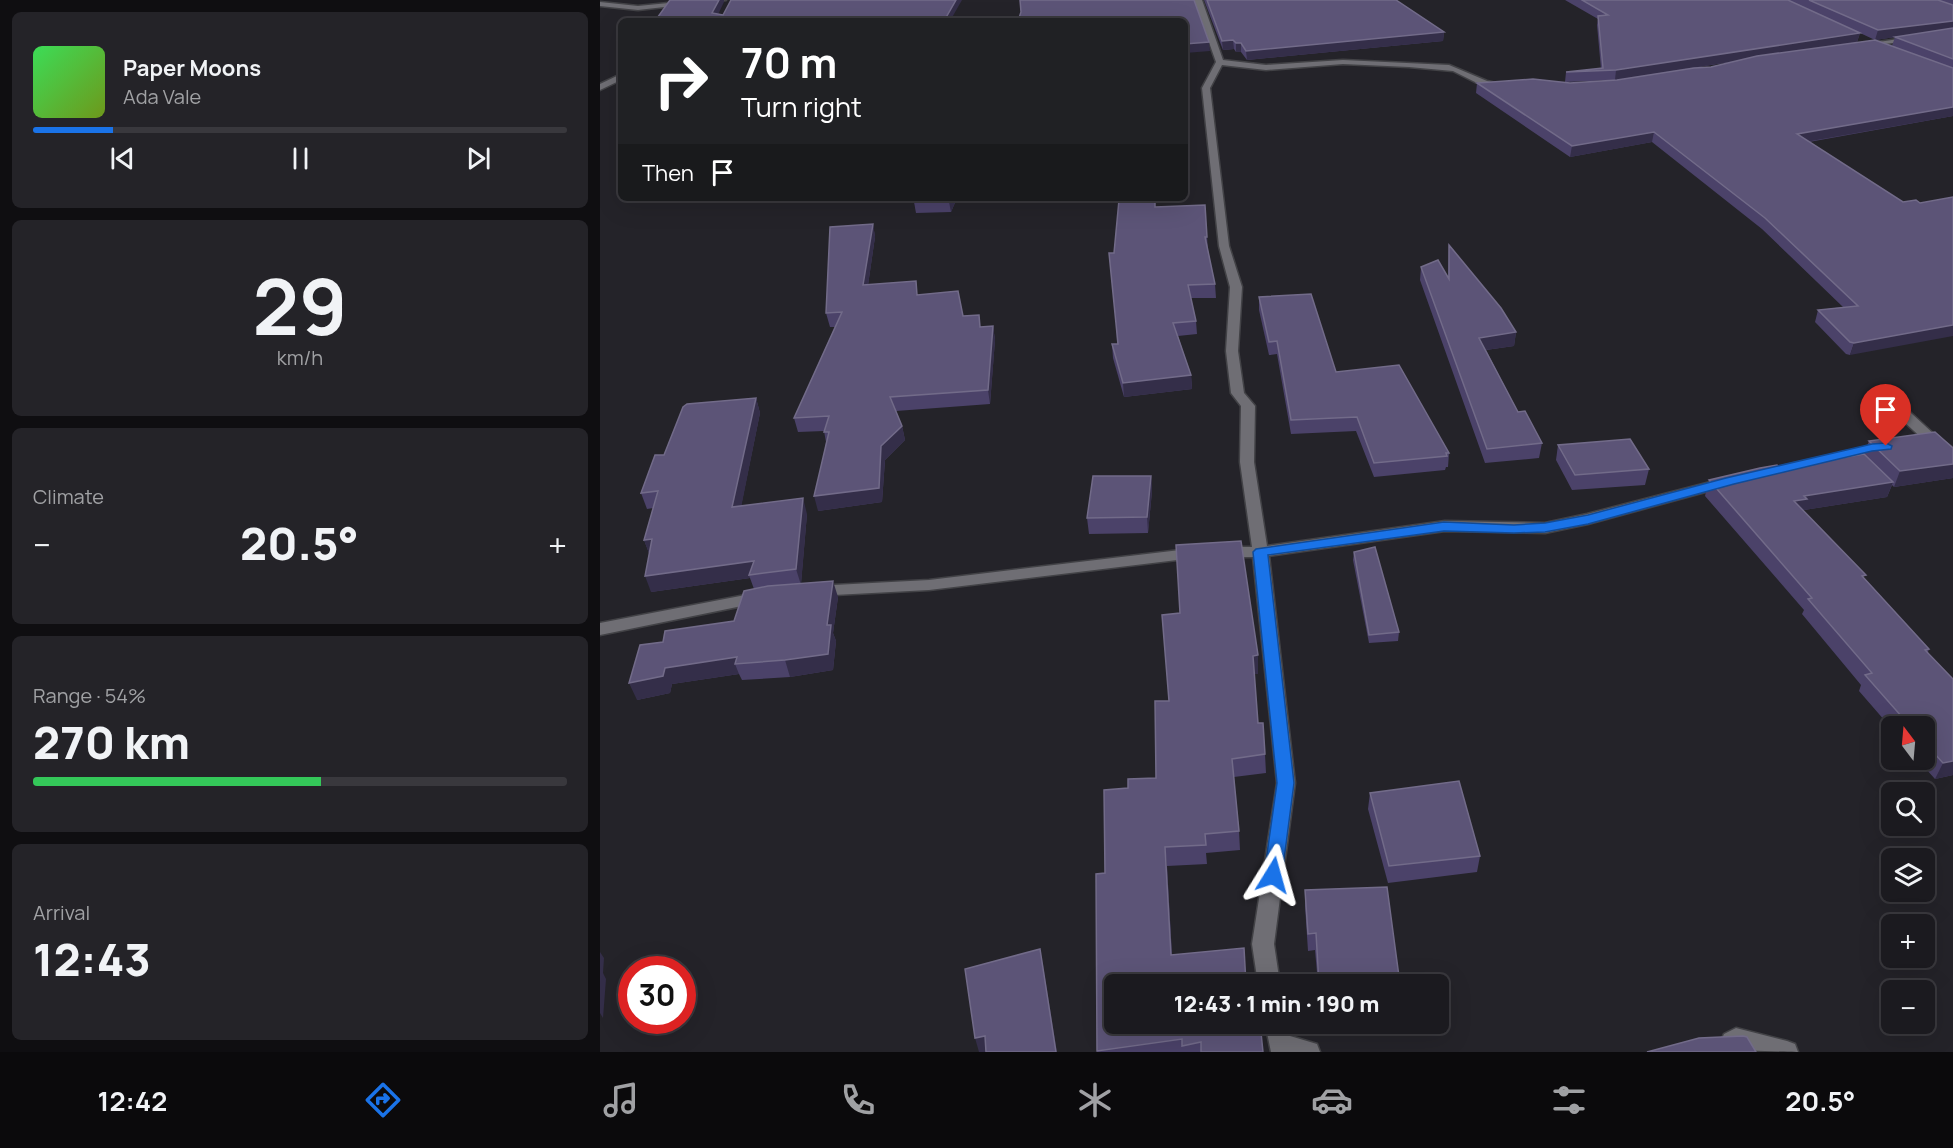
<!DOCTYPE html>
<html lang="en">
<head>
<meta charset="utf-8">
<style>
	:root { --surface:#1b1a1f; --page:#242328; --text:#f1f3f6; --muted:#a0a1a4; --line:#39383d; --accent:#1a73e8 }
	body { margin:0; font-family:Manrope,sans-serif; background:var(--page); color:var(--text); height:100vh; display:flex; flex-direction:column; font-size:22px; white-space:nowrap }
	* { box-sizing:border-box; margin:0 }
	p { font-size:20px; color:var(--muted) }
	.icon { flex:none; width:33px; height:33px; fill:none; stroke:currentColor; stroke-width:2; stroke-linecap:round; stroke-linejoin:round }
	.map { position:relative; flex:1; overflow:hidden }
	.details { display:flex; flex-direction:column; gap:12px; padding:12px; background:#0f0e11; width:600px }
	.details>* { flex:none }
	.banner { position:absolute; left:18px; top:18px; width:570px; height:183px; border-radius:9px; box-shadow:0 6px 24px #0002,0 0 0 2px var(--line); background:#202124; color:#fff; overflow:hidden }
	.needle { width:39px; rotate:344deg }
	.tools { position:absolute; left:1281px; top:716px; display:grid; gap:12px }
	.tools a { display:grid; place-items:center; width:54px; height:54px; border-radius:9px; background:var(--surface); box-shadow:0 6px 24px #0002,0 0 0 2px var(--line); font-size:30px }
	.speed { position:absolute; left:18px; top:956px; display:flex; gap:12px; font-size:30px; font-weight:700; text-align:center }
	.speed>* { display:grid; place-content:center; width:78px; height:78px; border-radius:50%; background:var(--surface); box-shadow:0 6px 24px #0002,0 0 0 2px var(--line); line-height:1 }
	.speed .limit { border:9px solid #d22; background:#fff; color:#111 }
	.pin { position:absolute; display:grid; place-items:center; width:51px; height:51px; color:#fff; margin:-62px -26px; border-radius:50% 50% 50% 0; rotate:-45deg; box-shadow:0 0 6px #0007 }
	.pin .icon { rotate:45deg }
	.me { position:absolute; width:66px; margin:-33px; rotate:8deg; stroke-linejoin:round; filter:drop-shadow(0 0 4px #0008) }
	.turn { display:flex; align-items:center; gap:21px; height:126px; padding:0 24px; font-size:27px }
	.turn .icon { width:78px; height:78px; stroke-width:2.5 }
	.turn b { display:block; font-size:42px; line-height:51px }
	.then { display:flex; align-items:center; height:57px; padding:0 24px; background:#0003; gap:12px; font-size:22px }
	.big { font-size:45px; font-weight:800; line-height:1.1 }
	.details .card { flex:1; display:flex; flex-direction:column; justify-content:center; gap:9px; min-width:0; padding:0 21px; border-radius:9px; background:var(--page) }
	.details .dial { align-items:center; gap:0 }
	.dial b { font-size:78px; line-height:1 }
	.song { display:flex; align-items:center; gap:18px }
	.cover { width:72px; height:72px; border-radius:9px; background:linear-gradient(135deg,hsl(130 70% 55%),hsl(80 70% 35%)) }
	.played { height:6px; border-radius:3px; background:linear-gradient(90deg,var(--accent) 15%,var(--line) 15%) }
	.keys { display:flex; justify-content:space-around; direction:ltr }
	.heat { display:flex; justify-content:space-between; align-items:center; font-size:33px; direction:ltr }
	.charge { height:9px; border-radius:4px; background:linear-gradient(90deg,#34c759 54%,var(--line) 0) }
	.trip { position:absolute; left:504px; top:974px; width:345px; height:60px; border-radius:9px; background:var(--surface); box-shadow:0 6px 24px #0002,0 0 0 2px var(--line); font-weight:800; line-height:60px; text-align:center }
	.dock { display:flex; height:96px; justify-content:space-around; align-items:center; background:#0b0a0c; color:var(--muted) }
	.dock .icon { width:42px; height:42px }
	.dock .active { color:var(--accent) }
	.dock b { font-size:27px; color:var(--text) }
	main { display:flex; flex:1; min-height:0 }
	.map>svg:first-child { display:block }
</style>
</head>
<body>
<main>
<section class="details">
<div class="card">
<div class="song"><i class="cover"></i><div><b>Paper Moons</b><p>Ada Vale</p></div></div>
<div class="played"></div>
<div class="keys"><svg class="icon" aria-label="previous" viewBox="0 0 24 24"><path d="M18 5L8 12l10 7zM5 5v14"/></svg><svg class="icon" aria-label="pause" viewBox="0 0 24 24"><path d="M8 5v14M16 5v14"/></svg><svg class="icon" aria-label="next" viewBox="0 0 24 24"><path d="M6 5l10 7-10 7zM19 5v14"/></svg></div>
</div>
<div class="card dial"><b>29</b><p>km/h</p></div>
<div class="card"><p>Climate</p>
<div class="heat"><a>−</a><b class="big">20.5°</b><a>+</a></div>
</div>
<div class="card"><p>Range · 54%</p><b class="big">270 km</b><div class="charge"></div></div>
<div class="card"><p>Arrival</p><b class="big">12:43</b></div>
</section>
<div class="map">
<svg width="1353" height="1052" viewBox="0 0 1353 1052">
	<rect width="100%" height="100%" fill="#242329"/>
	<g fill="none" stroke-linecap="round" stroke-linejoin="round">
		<defs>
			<g id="minor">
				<polygon points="99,0 126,0 38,10 0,6 0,2 38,6"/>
				<polygon points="594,0 602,0 623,60 666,65 743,60 849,65 887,81 904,85 892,87 875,82 853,71 809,67 743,64 666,70 622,65 610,88 629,246 642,287 638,351 644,393 655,406 654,462 667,546 845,521 945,523 987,514 1126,478 1133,482 1131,485 988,524 945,533 845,531 669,556 695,783 674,944 680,984 658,984 652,944 677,783 653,557 624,557 616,552 624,547 652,547 640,462 641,406 631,393 626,351 630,287 619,246 602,88 616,62"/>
				<polygon points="1353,31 1353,35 1262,47 1258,45"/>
				<polygon points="21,74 21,80 0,90 0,84"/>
				<polygon points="1281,389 1286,390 1336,436 1353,448 1353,459 1326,442 1276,396 1274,393"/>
				<polygon points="1287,442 1294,446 1292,449 1187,473 1180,469 1182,466"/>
				<polygon points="597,548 605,553 602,557 329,590 215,596 209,595 207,591 209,587 215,586 329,580"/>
				<polygon points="161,592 167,593 169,597 167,601 0,635 0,623"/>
				<polygon points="665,1023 687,1023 690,1036 717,1044 720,1052 671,1052"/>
				<path d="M1136 1028 1187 1041 1195 1044 1198 1052C1187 1052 1139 1049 1132 1052L1124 1048 1121 1041 1124 1034Z"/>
			</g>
		</defs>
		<!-- minor casing -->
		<use href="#minor" stroke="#424246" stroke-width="3"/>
		<!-- minor -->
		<use href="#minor" fill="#6f6e74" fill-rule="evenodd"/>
	</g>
	<!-- wall -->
	<g fill="#4b4269" fill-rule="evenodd">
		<polygon points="604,0 796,0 844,32 843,41 647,60 641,52 636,52 634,49 623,50"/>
		<path d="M965 0H1353V116L1209 142 1303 202 1250 355 1246 354 1215 322 1218 310 1243 307 1162 229 1052 142 970 157 876 93 877 83H970L1017 80 1111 67 1137 61 1015 80 965 82 966 72 1001 69 997 25 998 19ZM1260 33 1275 40 1295 37 1292 46 1238 45 1257 42Z"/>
		<polygon points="316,198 357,198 351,212 316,213 314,202"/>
		<polygon points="555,207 607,237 608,250 615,284 616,298 591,298 596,321 597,334 578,336 591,375 592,389 524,397 513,358 512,344 517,344 514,253"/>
		<polygon points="273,224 275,237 268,285 319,295 363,316 381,327 393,326 395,340 390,404 296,411 302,426 305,440 285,460 282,502 218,511 226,442 224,431 198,432 194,418 235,327 230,327 226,313"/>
		<polygon points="849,245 916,332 914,346 886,350 918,412 942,443 939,458 885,463 820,280 821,267 848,277"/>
		<polygon points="659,297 736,372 849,453 848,467 846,467 845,470 774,477 756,431 691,434 677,354 669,355 659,310"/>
		<polygon points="156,398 160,413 141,506 207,514 201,583 238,597 233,633 236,641 233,670 190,677 142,680 139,674 72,684 70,693 37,700 63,642 134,621 154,589 150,578 51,592 49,553 44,540 53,508 47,509 41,493 64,455"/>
		<polygon points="1269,441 1353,448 1353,478 1294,487 1292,485 1287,497 1204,510 1203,511 1329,649 1328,652 1353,775 1335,779 1317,759 1324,759 1324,726 1292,726 1292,729 1259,691 1261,685 1202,614 1204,610 1105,496 1109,480 1264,454"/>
		<polygon points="958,445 1049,469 1045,485 972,490 956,460"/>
		<polygon points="551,476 552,491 548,533 489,534 487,518"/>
		<polygon points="754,552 799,632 798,641 769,643 753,560"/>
		<polygon points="658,655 658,674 654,674 658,723 665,754 666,773 634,777 639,831 640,850 606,853 607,864 567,866 572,955 514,984 663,1052 497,1052 496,874 505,873 528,788 556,778 569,701"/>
		<polygon points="770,793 880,856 877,872 788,883 768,809"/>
		<polygon points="705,890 800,984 718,984 715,950 708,951 705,906"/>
	</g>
	<!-- shaded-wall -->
	<g fill="#342e49">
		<polygon points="119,0 124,0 124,2 115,21 112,13"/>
		<polygon points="356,0 362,0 350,21 344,21"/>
		<polygon points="1353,21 1353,29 1275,40 1278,30"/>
		<polygon points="844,32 843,41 647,60 646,51"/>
		<polygon points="1260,33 1257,42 1015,80 1016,70"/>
		<polygon points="633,40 634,49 623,50 622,41"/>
		<polygon points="609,42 610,51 585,53 585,44"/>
		<rect x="636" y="43" width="5" height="9"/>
		<polygon points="1353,107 1353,116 1194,144 1197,134"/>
		<polygon points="1054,132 1052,142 970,157 972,146"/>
		<polygon points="351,198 357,198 351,212 349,202"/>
		<polygon points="273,224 275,237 266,299 263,285"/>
		<polygon points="1353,325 1353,336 1250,355 1254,343"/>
		<polygon points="393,326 395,340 390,404 388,390"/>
		<polygon points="916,332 914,346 878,351 879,338"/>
		<polygon points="591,375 592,389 524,397 523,383"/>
		<polygon points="156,398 160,413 138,523 132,507"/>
		<polygon points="302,426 305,440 285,460 282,502 218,511 214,496 281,446"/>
		<polygon points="1353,464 1353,478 1294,487 1300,471"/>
		<polygon points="551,476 552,491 548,533 547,517"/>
		<polygon points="1293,482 1287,497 1204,510 1202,514 1194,501 1204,496"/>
		<polygon points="203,498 207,514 201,585 196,569"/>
		<polygon points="52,539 50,556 44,540"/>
		<polygon points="154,561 149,575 150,578 51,592 45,576"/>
		<polygon points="233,581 238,597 233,633 236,641 233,670 190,677 185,660 227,625"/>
		<polygon points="658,655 658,674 653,674 653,656"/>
		<polygon points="137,657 135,664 139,674 72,684 70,693 37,700 29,683 65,668"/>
		<polygon points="1353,761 1353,775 1335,779 1343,763"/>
		<polygon points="565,847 567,866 573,974 571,955"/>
		<polygon points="440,949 443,965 457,1052 456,1052"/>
		<polygon points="0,952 4,958 3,973 6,979 3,1018 0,1013"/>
		<polygon points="385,1036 387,1052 379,1052 375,1038"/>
	</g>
	<!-- building -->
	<g fill="#5c5477" stroke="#726b89" stroke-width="1.5">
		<polygon points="70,0 119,0 112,13 123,15 131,0 356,0 344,21 55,21"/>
		<polygon points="420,0 594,0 609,42 585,44 585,21 418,21 421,12"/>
		<polygon points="607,0 796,0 844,32 646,51 641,43 636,43 633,40 622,41"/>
		<polygon points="982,0 1188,0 1260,33 1016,70 966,72 1003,68 998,16 1008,15"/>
		<polygon points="1209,0 1338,0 1353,5 1353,21 1278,30"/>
		<polygon points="1353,28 1353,59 1295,37"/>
		<polygon points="1275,40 1353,68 1353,107 1197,134 1303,202 1316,200 1320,203 1353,197 1353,325 1254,343 1250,342 1218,310 1258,306 1165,218 1054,132 972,146 877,83 933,79 970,83 1017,80 1094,68 1111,67 1157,56"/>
		<polygon points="316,198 351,198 349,202 314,202"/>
		<polygon points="519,200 555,200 555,207 605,205 607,237 605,237 615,284 588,285 596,321 573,323 591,375 523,383 512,344 518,344 509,253 514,253"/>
		<polygon points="273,224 263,285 316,281 317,295 358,291 363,316 379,315 380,327 393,326 388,390 290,397 302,426 281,446 279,488 214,496 229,432 224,432 229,416 194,418 242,312 226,313 230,227"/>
		<polygon points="849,245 901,308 916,332 879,338 918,412 925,411 942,443 887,449 821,267 838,260 849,279"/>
		<polygon points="711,294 736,372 799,365 849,453 846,453 847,456 774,463 757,417 691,420 677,341 669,342 659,297"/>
		<polygon points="156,398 132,507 203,498 196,569 149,575 154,561 45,576 52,539 44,540 58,491 41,493 55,455 64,455 83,407 87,404"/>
		<polygon points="1335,432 1353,448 1353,464 1300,471 1269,441"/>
		<polygon points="1030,439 1049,469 975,475 958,445"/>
		<polygon points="1264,454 1293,482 1204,496 1207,499 1194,501 1266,575 1262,576 1329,649 1325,650 1353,679 1353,761 1343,763 1324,742 1324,726 1310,726 1265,675 1272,673 1208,599 1212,598 1109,480 1160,468 1177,465 1180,468"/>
		<polygon points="493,476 551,476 547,517 487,518"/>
		<polygon points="641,541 658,655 653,656 658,723 663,723 665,754 632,759 639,831 605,834 606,845 565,847 571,955 644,948 646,984 514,984 514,1023 660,1023 663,1052 601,1052 601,1042 582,1046 582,1039 497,1051 496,874 505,873 504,790 528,788 528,779 556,778 555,701 569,701 562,615 580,613 576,545"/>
		<polygon points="775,547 799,632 769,635 754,552"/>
		<polygon points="233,581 227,625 231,625 228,654 185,660 135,664 137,657 65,668 63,676 29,683 40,645 63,642 65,631 134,621 144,591 168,586"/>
		<polygon points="859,781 880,856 789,866 770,793"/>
		<polygon points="787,887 800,984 719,984 716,933 708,934 705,890"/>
		<polygon points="440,949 456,1052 386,1052 385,1036 375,1038 365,969"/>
		<polygon points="1143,1036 1147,1037 1156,1052 1047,1052 1099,1038"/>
	</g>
	<!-- route -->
	<polygon fill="#1a73e8" stroke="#114b97" stroke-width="1.5" points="1286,443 1292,446 1291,449 1272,451 1134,484 988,524 945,532 914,533 844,531 668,555 694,783 682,875 679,881 673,883 666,881 664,875 677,783 653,552 656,549 844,522 914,525 945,523 988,515 1126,478 1272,444"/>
</svg>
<div class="tools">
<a><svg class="needle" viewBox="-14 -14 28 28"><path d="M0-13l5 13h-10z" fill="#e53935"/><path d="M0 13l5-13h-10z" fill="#a0a1a4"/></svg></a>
<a><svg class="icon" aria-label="search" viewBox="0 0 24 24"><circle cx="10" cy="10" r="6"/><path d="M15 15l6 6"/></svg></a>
<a><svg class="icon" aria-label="layers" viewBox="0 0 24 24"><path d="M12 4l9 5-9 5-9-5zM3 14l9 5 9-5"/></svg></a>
<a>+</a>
<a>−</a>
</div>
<div class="speed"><div class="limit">30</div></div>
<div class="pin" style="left:1286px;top:446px;background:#d93025"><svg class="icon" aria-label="arrive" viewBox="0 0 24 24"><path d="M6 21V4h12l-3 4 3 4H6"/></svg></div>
<svg class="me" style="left:673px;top:875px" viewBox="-20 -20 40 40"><path d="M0-17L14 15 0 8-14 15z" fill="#1a73e8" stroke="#fff" stroke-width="4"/></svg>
<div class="trip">12:43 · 1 min · 190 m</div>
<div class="banner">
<div class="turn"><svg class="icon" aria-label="right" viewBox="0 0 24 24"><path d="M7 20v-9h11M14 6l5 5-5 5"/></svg><div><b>70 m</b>Turn right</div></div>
<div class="then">Then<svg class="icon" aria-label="arrive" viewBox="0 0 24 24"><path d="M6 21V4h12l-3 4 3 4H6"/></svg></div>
</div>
</div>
</main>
<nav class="dock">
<b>12:42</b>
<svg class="icon active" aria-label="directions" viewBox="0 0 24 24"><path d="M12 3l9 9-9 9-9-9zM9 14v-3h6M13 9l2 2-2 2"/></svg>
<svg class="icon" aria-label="music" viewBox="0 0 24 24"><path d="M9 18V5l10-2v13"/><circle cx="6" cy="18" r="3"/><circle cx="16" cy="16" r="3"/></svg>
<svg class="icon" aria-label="phone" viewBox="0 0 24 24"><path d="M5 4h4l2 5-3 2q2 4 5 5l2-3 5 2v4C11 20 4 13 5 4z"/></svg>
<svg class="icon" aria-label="climate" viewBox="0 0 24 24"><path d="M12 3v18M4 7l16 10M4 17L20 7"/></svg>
<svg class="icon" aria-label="car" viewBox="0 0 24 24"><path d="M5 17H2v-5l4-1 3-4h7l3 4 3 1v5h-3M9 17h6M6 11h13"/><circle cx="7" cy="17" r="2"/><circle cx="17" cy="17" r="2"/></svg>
<svg class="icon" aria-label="filters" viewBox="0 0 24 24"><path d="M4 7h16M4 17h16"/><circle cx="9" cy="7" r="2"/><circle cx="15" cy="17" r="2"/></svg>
<b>20.5°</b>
</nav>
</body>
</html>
